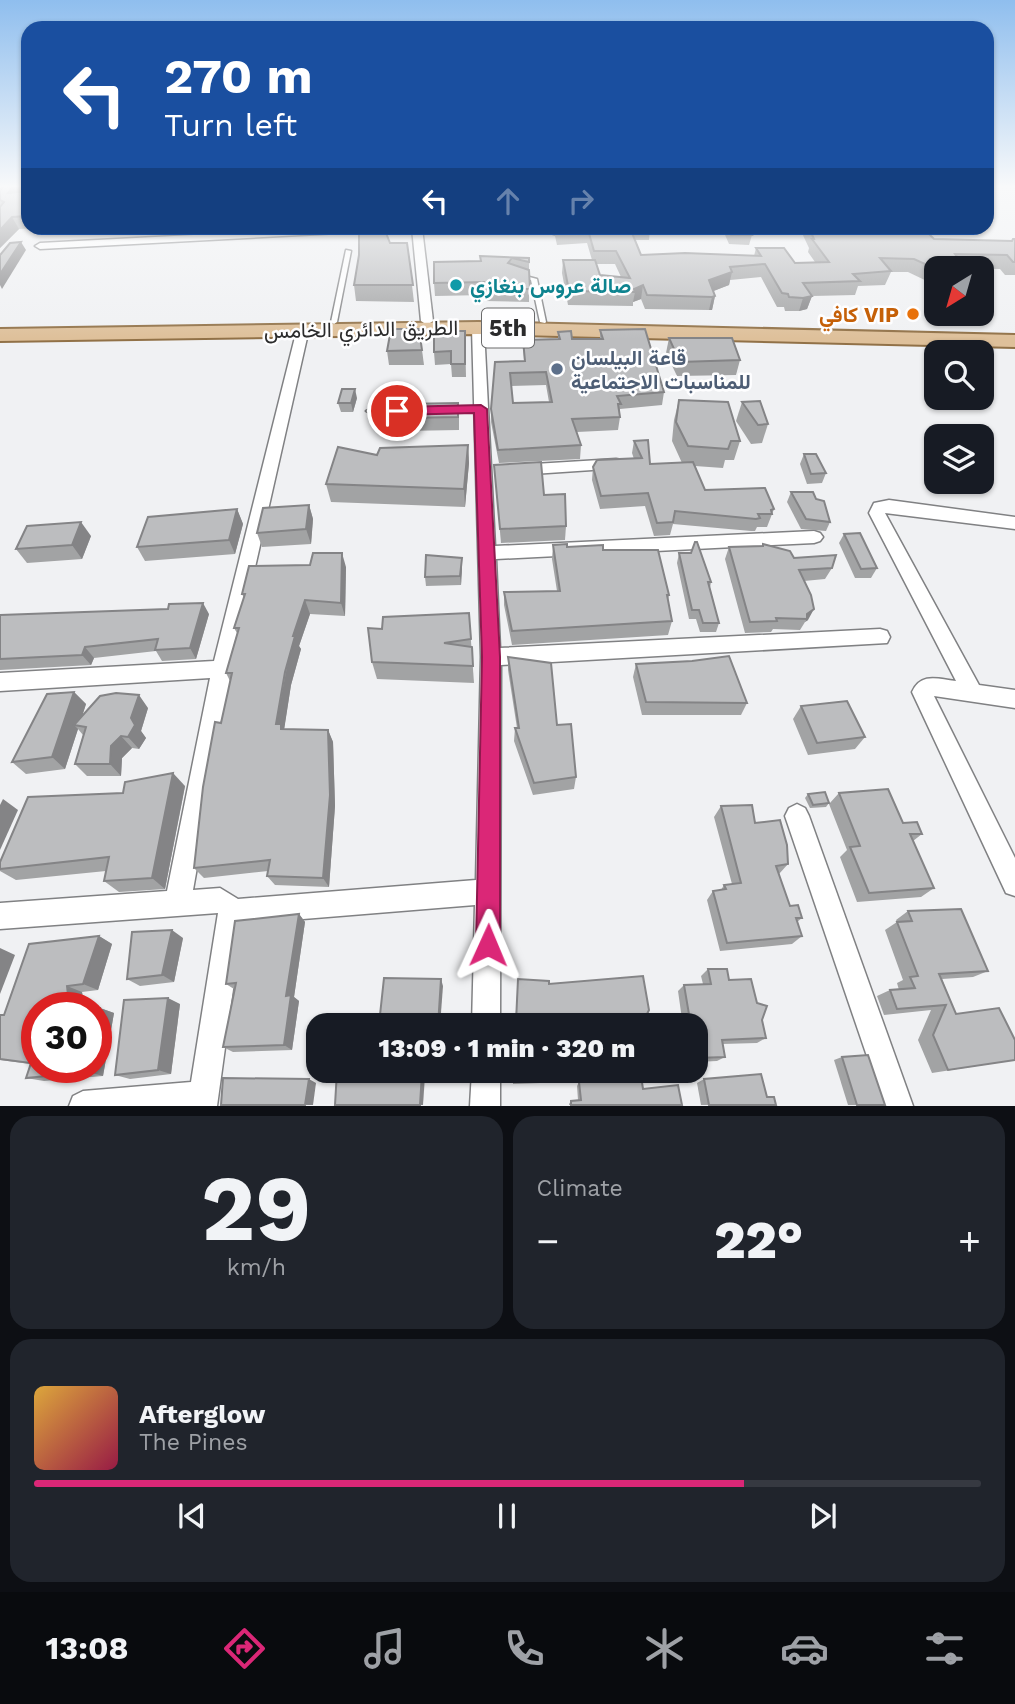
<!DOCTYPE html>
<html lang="en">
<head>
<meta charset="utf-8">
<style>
	:root { --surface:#171b24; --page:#20242c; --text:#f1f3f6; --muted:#9ea1a6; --line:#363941; --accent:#db2777 }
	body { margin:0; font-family:"Work Sans",Vazirmatn,sans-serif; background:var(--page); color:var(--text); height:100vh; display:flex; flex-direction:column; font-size:26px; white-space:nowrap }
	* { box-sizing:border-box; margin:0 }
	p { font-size:23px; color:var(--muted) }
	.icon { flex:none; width:38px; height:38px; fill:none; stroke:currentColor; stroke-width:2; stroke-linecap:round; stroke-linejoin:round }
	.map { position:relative; height:1106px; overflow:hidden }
	.panel { display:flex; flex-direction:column; gap:10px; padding:10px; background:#0d0f14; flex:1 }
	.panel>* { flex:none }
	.top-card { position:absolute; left:21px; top:21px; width:973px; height:214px; border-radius:21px; box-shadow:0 2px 5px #0004; background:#1a4fa0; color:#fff; overflow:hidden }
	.needle { width:46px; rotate:217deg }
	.controls { position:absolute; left:924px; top:256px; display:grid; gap:14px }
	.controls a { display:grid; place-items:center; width:70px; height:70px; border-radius:14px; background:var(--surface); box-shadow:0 2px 5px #0004; font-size:35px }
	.speed { position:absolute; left:21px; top:992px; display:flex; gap:14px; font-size:35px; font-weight:700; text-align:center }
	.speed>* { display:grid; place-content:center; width:91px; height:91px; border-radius:50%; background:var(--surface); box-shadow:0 2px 5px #0004; line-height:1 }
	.speed .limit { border:10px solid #d22; background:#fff; color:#111 }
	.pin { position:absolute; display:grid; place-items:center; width:60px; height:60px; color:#fff; margin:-30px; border:4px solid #fff; border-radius:50%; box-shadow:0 2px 7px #0007 }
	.me { position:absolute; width:77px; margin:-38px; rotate:1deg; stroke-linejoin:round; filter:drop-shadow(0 0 5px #0008) }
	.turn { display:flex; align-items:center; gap:24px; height:147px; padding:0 28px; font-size:32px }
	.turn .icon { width:91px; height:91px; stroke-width:2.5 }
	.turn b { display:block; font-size:49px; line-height:60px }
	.lanes { display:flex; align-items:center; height:66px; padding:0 28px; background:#0003; justify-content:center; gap:35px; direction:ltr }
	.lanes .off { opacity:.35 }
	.big { font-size:52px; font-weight:800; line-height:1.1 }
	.panel .tile { flex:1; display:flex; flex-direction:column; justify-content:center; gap:10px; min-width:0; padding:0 24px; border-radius:21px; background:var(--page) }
	.panel .dial { align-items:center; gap:0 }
	.dial b { font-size:91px; line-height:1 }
	.song { display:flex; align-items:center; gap:21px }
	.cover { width:84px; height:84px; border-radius:10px; background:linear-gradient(135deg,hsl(40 70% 55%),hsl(340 70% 35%)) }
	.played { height:7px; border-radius:4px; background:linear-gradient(90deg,var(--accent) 75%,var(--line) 75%) }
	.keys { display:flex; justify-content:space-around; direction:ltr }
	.heat { display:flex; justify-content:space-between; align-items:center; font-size:38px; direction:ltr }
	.panel .tiles { flex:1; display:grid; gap:10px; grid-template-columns:1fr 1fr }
	.tile:last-child { grid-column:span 2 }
	.trip { position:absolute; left:306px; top:1013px; width:402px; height:70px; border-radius:21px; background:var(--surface); box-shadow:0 2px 5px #0004; font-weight:800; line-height:70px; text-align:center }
	.tabs { display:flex; height:112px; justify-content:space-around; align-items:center; background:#090b0e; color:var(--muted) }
	.tabs .icon { width:49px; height:49px }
	.tabs .on { color:var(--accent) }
	.tabs b { font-size:32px; color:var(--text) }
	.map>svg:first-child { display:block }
</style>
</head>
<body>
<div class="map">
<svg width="1015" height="1106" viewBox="0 0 1015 1106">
	<rect width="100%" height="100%" fill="#f0f1f3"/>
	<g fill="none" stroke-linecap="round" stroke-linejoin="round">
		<defs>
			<g id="lane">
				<polygon points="346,250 351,251 337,322 334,324 331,322"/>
				<polygon points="518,274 537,279 546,322 545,323 540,322 531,280 516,277 516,275"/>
				<polygon points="481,407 484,407 484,411 448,412 444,410 448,408"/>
				<polygon points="413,408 417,410 416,412 370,413 366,411 370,409"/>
			</g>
			<g id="street">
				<polygon points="326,228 362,229 357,232 40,249 35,246 40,243"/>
				<polygon points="412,228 422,228 433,321 427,325 421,321"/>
				<path d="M540 228 576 229 581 232C570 239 550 235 540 228Z"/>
				<polygon points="625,228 700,228 695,231 629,233 625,232"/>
				<polygon points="478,324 484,328 495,546 814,531 820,533 823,537 820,541 814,543 496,559 500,648 880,629 887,631 890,637 887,643 501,665 500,1026 472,1026 475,905 242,924 217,1106 69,1106 73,1096 83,1091 191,1082 218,913 0,929 0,903 167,891 210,678 0,691 0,673 214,661 297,329 299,326 307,326 309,329 232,669 193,890 220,888 238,899 476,880 481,657 472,328"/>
				<polygon points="616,459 622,460 624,464 622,468 518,475 510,470 518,465"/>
				<path d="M889 500 1015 517V529L885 513 979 685 1015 690V708L934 696 1015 858V896L1006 893 912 692C921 672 938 679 956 681L869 513 874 503Z"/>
				<polygon points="797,804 805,808 809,816 913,1106 884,1106 785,816 789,808"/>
				<polygon points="472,1071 500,1071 500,1106 470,1106"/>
			</g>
			<polygon id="primary" points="478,322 1015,335 1015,347 478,334 0,341 0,329"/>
		</defs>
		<!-- lane casing -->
		<use href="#lane" stroke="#808183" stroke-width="3"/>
		<!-- street casing -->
		<use href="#street" stroke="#808183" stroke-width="3"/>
		<!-- primary casing -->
		<use href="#primary" stroke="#917147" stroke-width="4"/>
		<!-- lane -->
		<use href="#lane" fill="#fff" fill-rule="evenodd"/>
		<!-- street -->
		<use href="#street" fill="#fff" fill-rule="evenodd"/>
		<!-- primary -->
		<use href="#primary" fill="#dec09a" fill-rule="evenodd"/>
	</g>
	<!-- wall -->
	<g fill="#a2a3a4" fill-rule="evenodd">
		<polygon points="0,185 25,187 22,192 28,191 28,228 36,228 19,229 0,248"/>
		<polygon points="212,228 280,228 213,231"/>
		<path d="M556 228H650L649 240H635L641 255 754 256 756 248 795 263 815 262 808 252 809 248 800 229V228H923L934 239 1012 241 1015 239V275H1005L1000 269 936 268V284H933L908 272H891L885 285 858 286 855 295 812 296 807 309 799 311H785L784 307H777L761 277 730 280 729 285 713 291 715 296 712 310H709L645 309 641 299 633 302V306L568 305 562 273 563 260H592L587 243 557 245 555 236ZM596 264H615L621 277 600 275Z"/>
		<polygon points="722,228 748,228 752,235 749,245 729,244"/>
		<polygon points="390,243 407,243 414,302 356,301 354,285"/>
		<polygon points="480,256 529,258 529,302 485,301 485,295 435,296 434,283 480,261"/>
		<path d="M600 330 664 392 662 405 620 409V417L618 430 577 432 581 445 580 459 499 463 491 422V409L495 362 524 361 523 340 558 339V332L572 339H600ZM546 385 549 402 513 403 511 386Z"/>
		<polygon points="448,331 465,331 466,377 452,377 451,364 435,365 434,352"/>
		<polygon points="669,338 740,360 736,375 677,376 666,353"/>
		<polygon points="422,350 424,365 389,365 387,351"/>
		<polygon points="357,398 353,412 341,412 338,403"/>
		<polygon points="679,400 740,441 734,460 725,460 723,468 695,466 705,490 774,509 767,527 757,527 755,531 751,531 673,524 670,535 654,536 645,506 600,509 592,480 593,467 634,459 632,453 634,441 650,464 682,463 672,441 674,420"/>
		<polygon points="742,402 768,424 762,443 751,444 736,421"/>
		<polygon points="459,416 459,430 404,431 402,418"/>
		<polygon points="468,445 469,463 465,507 331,502 326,484 377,455"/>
		<polygon points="804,454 826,473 822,483 807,484 800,464"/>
		<polygon points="494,465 566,526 565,540 501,543"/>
		<polygon points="791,492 816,499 830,522 826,531 801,529 787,502"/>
		<polygon points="309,505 313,519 311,544 262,547 257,533"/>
		<polygon points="237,509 243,524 235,554 145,561 137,547"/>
		<polygon points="844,534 877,568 871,578 855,578 839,543"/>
		<polygon points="91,536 82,559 27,563 16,549"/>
		<polygon points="763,544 794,558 832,568 825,579 804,581 808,620 805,622 800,630 773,629 771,632 745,633 725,559 729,547 762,546"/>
		<polygon points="553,545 603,550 669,595 668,600 672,621 668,635 512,645 504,605 504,592 557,591 552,559"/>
		<polygon points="679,553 711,582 710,588 719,623 716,632 700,632 696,619 689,619 677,563"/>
		<polygon points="462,558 462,567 461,585 426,586 425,577"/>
		<polygon points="346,567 345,616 310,614 299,646 301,649 291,685 284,729 328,730 333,742 335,806 329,887 275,885 267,876 268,871 204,878 194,868 230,681 226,673 237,633 234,628 244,598 242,594"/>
		<polygon points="469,613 474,683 377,679 372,662 382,629"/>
		<polygon points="209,614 196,659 162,661 156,651 94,658 91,665 0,670 0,615"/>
		<polygon points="508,657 557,725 576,777 574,789 533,795 514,741 515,728 517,728 508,670"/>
		<polygon points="636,664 747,703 741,715 642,715 633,677"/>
		<polygon points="74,692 86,704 82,716 148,708 141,731 146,738 139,749 132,748 122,758 121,776 87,776 75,764 83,735 78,729 65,769 26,774 12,762"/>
		<polygon points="801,706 865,737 855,749 808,755 793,719"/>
		<polygon points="185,786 165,889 119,892 104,881 106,871 16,880 0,871 0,862 123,793"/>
		<polygon points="839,793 903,823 922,834 913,841 934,888 921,897 857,902 840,857 847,850 829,804"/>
		<polygon points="808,794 829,803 826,807 810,808 805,798"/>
		<polygon points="721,806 755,823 788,864 779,874 790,906 802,918 797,922 802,936 792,944 720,951 707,900 713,891 721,890 724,885 732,884 714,817"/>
		<polygon points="908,911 988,971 973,977 942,979 956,1014 1015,1040 1015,1060 932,1073 918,1040 931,1010 884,1015 877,996 890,990 899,990 897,983 903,980 885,930 897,922 896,920"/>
		<polygon points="299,914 305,922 294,997 299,1001 292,1050 233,1052 223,1047 234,989 226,984"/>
		<polygon points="99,936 112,944 98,990 82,992 84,1005 37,1068 100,1008 114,1013 103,1076 44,1081 26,1078 30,1064 0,1060 0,1015 4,1015"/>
		<polygon points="183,938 174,982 140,986 127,979"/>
		<polygon points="708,969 729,980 757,1003 766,1038 757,1043 722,1044 725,1057 717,1061 696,1062 696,1026 683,1026 678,991 684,985 703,984 701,976"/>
		<polygon points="518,979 549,984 645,1018 646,1026 515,1026"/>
		<polygon points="180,1004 171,1074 130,1079 115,1075"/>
		<polygon points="842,1057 885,1105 848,1105 834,1060"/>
		<polygon points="513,1071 540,1081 540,1083 513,1084"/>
		<polygon points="704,1079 767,1097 776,1105 701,1105 697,1083"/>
		<polygon points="579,1082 643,1089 682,1105 569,1105 569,1104 571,1101 578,1100 577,1086"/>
	</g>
	<!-- shaded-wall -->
	<g fill="#848486">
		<polygon points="14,185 24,185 25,187 14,204 8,193"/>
		<polygon points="12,217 19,229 0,248 0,230"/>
		<polygon points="21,242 26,250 2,289 0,285 0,274"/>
		<polygon points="732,272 729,285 706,294 709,280"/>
		<polygon points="643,285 641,299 633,302 635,292 634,289"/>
		<polygon points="715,296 712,310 709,310 712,297"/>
		<polygon points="812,296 807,309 799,311 803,298"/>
		<polygon points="355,389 357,398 353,412 351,403"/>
		<polygon points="468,445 469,463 465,507 464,489"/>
		<polygon points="309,505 313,519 311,544 306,529"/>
		<polygon points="237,509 243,524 235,554 229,540"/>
		<polygon points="81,522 91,536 82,559 72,545"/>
		<polygon points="342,553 346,567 345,616 341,603"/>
		<polygon points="462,558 462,567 461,585 460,576"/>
		<polygon points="305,600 310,614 299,646 301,649 291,685 283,737 276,724 293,636"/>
		<polygon points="203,603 209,614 196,659 190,648"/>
		<polygon points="814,609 808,620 805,622 807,619 807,614"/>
		<polygon points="85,647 94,658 91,665 82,655"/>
		<polygon points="74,692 86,704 79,726 74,725 78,729 65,769 52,757"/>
		<polygon points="139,695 148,708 141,731 146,738 139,749 128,737 131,718"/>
		<polygon points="328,730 333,742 335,806 329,887 323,878"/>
		<polygon points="121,736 132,748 122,758 121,776 110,764 111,746"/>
		<polygon points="173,773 185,786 165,889 152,878"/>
		<polygon points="3,799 18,810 0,850 0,805"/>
		<polygon points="299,914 305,922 294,997 299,1001 292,1050 284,1045 286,996"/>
		<polygon points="172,930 183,938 174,982 162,975"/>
		<polygon points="99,936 112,944 98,990 83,984"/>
		<polygon points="0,948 15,955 0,994"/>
		<polygon points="441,979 443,986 440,1026 438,1026"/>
		<polygon points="67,986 82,992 84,1005 91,1008 76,1008 69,1003"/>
		<polygon points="168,998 180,1004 171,1074 158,1070"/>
		<polygon points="100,1008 114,1013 103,1076 88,1072 89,1068 96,1068 96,1027"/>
		<polygon points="422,1073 425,1076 423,1105 420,1105"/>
		<polygon points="309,1079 316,1083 313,1105 305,1105"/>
	</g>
	<!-- building -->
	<g fill="#bcbdbf" stroke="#848486" stroke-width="2" fill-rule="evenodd">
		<polygon points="0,185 14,185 8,193 28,191 28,216 12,217 0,230 0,207 4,202 0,200 0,191 3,187"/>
		<polygon points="557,228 630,228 641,255 685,253 761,256 756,248 784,248 795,263 829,262 812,239 814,239 809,228 923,228 934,239 1012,241 1013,239 1015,239 1015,262 1013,262 1007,255 955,254 965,268 936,268 936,269 914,259 880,258 891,271 853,274 860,281 803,283 812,296 803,298 789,297 788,294 782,293 765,264 730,267 732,272 709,280 715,296 712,297 647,295 643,285 634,289 635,292 569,291 563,260 595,260 600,275 630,278 616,251 594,251 588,230 558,232"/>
		<polygon points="728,228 748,228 752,235 731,235"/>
		<polygon points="386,233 390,243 407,243 413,285 354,285 359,255 359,234"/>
		<polygon points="21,242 0,274 0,255 10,243"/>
		<polygon points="480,256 529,258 529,262 512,258 508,263 529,270 530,289 485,289 484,282 434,283 434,262 481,261"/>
		<polygon points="391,329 419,329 422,350 387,351"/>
		<polygon points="448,329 448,331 465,331 465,364 451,364 451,351 434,352 434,330"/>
		<path d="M645 329 664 392 617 396 621 404H618L620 417 572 419 581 445 498 450 491 409 495 362 525 361 523 340 560 339 558 332 571 331 572 339H603L600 330ZM546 372 552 402 513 403 510 373Z"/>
		<polygon points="669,338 732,338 740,360 680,362"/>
		<polygon points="342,389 355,389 351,403 338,403"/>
		<polygon points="679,400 728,402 740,441 731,441 728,449 688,446 676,422"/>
		<polygon points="760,401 768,424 758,425 742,402"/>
		<polygon points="458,403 458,417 402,418 403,404"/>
		<polygon points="648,440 650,464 693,462 705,490 765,488 774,509 771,510 772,514 758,514 760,518 756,519 675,511 673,522 657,523 648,493 601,496 593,467 597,460 642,458 634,441"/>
		<polygon points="468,445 464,489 326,484 338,447 377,455 380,448"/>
		<polygon points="804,454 816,454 826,473 811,474"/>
		<polygon points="541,462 544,495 565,494 566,526 500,529 494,465"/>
		<polygon points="791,492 813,492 816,499 824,501 830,522 806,519"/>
		<polygon points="309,505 306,529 257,533 263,508"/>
		<polygon points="237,509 229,540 137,547 148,517"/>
		<polygon points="81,522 72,545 16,549 27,526"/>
		<polygon points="860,533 877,568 861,569 844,534"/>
		<polygon points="695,542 697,542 711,582 708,582 719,623 703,623 699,610 692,610 679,553 691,553"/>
		<polygon points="567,544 567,547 603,545 603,550 658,550 669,595 667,595 672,621 512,631 504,592 560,591 553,545"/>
		<polygon points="763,544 790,551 794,558 836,555 832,568 799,570 811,595 814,609 807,614 807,619 776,618 777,621 750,622 729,547 763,546"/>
		<polygon points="313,553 342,553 341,603 305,600 293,636 295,636 285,672 276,724 281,724 281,729 328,730 330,795 323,878 267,876 270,860 194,868 203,787 215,722 221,723 232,673 226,673 239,628 234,628 245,594 242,594 249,566 310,565"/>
		<polygon points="426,555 462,558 460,576 425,577"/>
		<polygon points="203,603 190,648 155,650 158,639 85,647 82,655 0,659 0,615 168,609 169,604"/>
		<polygon points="469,613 471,639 444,643 472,647 473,666 372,662 368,628 382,629 383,617"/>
		<polygon points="729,656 747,703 646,702 636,664 692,661"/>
		<polygon points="508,657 551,663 557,725 571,724 576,777 534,783 515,728 519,728"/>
		<polygon points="74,692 52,757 12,762 47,694"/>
		<polygon points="116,693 139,695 131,718 135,725 128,737 121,736 111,746 110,764 75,764 86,727 74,725 100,696"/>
		<polygon points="847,701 865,737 817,743 801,706"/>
		<polygon points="173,773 152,878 104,881 109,857 0,869 0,862 28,797 123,793 125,782"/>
		<polygon points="888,789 903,823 917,822 922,834 910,834 934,888 869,893 850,847 860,846 839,793"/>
		<polygon points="825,792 829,803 813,805 808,794"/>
		<polygon points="752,805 755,823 780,820 787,845 788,864 776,866 790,906 798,905 802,918 796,918 802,936 727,943 713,891 726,889 724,885 741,883 721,806"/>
		<polygon points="961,909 988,971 939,974 956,1014 999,1008 1015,1040 1015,1060 948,1070 933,1035 946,1005 897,1009 890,990 915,988 910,977 918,976 897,922 912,921 908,911"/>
		<polygon points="299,914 286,996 291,995 284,1045 223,1047 236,983 226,984 235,921"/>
		<polygon points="172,930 162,975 127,979 132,932"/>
		<polygon points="99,936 83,984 67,986 69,1003 77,1003 76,1008 37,1008 37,1068 89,1068 88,1072 26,1078 31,1063 0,1059 0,1015 4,1015 29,944"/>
		<polygon points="708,969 727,969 729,980 751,979 757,1003 767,1006 762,1020 766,1038 722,1040 725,1057 696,1058 696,1026 691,1026 684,985 711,984"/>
		<polygon points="643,976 649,1010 645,1018 646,1026 561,1026 516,1022 518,979 549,981 549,984"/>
		<polygon points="384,978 441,979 438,1026 387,1026 380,1015"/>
		<polygon points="168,998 158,1070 115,1075 124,1000"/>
		<polygon points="94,1008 100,1008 96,1027 96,1008"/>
		<polygon points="868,1055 885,1105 857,1105 842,1057"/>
		<polygon points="337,1071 405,1071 422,1073 420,1105 335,1105"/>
		<polygon points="513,1071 540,1071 540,1081 513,1082"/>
		<polygon points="761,1074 767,1097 774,1097 776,1105 709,1105 704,1079"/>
		<polygon points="641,1076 643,1089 678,1085 682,1105 571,1105 571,1101 581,1100 579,1082"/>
		<polygon points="223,1078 309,1079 305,1105 221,1105"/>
	</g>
	<!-- sky -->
	<linearGradient id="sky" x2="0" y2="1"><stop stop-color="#8fbeee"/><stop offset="0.55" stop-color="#f8f9fa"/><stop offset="1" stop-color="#f8f9fa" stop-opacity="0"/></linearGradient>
	<rect width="1015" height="339" fill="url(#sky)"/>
	<!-- route -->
	<polygon fill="#db2777" stroke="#8e194d" stroke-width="2" points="481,405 487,409 500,657 500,945 496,953 488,957 479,953 476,945 482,657 474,413 397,415 391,411 397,407"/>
	<!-- markers -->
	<circle fill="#0f9aa8" stroke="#fefeff" stroke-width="2.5" cx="456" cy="285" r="7"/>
	<circle fill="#e8710a" stroke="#fefeff" stroke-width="2.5" cx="913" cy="314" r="7"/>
	<circle fill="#5c6f8a" stroke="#fefeff" stroke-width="2.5" cx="557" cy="369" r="7"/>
	<g text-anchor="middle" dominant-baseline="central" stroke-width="5" stroke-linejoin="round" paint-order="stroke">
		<!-- far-culture labels -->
		<g font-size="21" font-weight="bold" fill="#0d838f" stroke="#fefeff" text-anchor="start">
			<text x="470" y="285">صالة عروس بنغازي</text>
		</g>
		<!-- far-food labels -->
		<g font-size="21" font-weight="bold" fill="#c56008" stroke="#fefeff" text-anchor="end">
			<text x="899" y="314">كافي VIP</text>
		</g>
		<!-- far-street labels -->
		<g font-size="21" fill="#2b2b2c" stroke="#fefeff">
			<text transform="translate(361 329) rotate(-1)">الطريق الدائري الخامس</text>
		</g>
		<!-- far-service labels -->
		<g font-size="21" font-weight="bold" fill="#4e5e75" stroke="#fefeff" text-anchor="start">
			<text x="571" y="357">قاعة البيلسان<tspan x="571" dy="24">للمناسبات الاجتماعية</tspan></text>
		</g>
		<!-- shield labels -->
		<rect fill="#fefeff" stroke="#6a6a6b" stroke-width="2" x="482" y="308.5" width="52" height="39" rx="5"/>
		<g font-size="23" font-weight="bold" fill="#2b2b2c">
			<text x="508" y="328">5th</text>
		</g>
	</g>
</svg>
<div class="controls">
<a><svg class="needle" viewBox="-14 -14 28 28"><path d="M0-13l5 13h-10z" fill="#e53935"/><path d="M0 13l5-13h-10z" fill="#9ea1a6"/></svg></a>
<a><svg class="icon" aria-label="search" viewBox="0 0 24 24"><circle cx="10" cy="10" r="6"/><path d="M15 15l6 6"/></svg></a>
<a><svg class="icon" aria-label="layers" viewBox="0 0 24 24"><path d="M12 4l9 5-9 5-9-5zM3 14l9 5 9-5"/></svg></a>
</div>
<div class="speed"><div class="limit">30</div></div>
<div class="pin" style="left:397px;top:411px;background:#d93025"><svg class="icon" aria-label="arrive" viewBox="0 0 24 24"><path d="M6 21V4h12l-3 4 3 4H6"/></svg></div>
<svg class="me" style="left:488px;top:945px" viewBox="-20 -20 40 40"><path d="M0-17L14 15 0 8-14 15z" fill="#db2777" stroke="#fff" stroke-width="4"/></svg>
<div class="trip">13:09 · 1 min · 320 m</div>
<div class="top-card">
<div class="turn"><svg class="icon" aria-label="left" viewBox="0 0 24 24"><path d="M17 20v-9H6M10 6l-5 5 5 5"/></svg><div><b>270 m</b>Turn left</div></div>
<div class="lanes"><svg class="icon" aria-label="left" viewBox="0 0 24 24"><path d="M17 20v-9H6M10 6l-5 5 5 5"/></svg><svg class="icon off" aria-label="ahead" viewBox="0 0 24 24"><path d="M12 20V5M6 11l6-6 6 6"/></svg><svg class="icon off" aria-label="right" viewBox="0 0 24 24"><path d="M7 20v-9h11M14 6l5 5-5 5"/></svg></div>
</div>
</div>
<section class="panel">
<div class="tiles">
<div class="tile dial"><b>29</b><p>km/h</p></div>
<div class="tile"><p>Climate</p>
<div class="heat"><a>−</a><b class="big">22°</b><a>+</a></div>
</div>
<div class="tile">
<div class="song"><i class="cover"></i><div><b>Afterglow</b><p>The Pines</p></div></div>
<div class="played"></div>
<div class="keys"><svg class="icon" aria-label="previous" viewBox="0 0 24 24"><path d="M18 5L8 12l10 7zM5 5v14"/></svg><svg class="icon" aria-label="pause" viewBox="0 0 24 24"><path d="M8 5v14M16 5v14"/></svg><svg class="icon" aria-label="next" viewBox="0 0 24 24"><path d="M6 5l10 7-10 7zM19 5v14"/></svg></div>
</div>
</div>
</section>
<nav class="tabs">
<b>13:08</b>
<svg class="icon on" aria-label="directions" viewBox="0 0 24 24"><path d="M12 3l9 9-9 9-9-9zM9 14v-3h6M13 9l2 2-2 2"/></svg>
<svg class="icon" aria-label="music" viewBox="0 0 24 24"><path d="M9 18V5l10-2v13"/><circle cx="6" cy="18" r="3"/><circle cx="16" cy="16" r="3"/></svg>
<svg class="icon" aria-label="phone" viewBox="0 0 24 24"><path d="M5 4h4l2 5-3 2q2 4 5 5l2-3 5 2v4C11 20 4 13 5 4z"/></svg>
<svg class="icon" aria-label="climate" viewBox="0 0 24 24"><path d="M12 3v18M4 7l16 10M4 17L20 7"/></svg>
<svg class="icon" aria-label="car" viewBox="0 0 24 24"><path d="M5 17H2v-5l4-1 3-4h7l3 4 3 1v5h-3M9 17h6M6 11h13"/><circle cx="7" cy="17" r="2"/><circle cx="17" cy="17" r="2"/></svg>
<svg class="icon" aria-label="filters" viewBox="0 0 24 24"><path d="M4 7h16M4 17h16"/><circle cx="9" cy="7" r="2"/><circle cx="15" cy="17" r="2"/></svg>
</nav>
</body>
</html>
